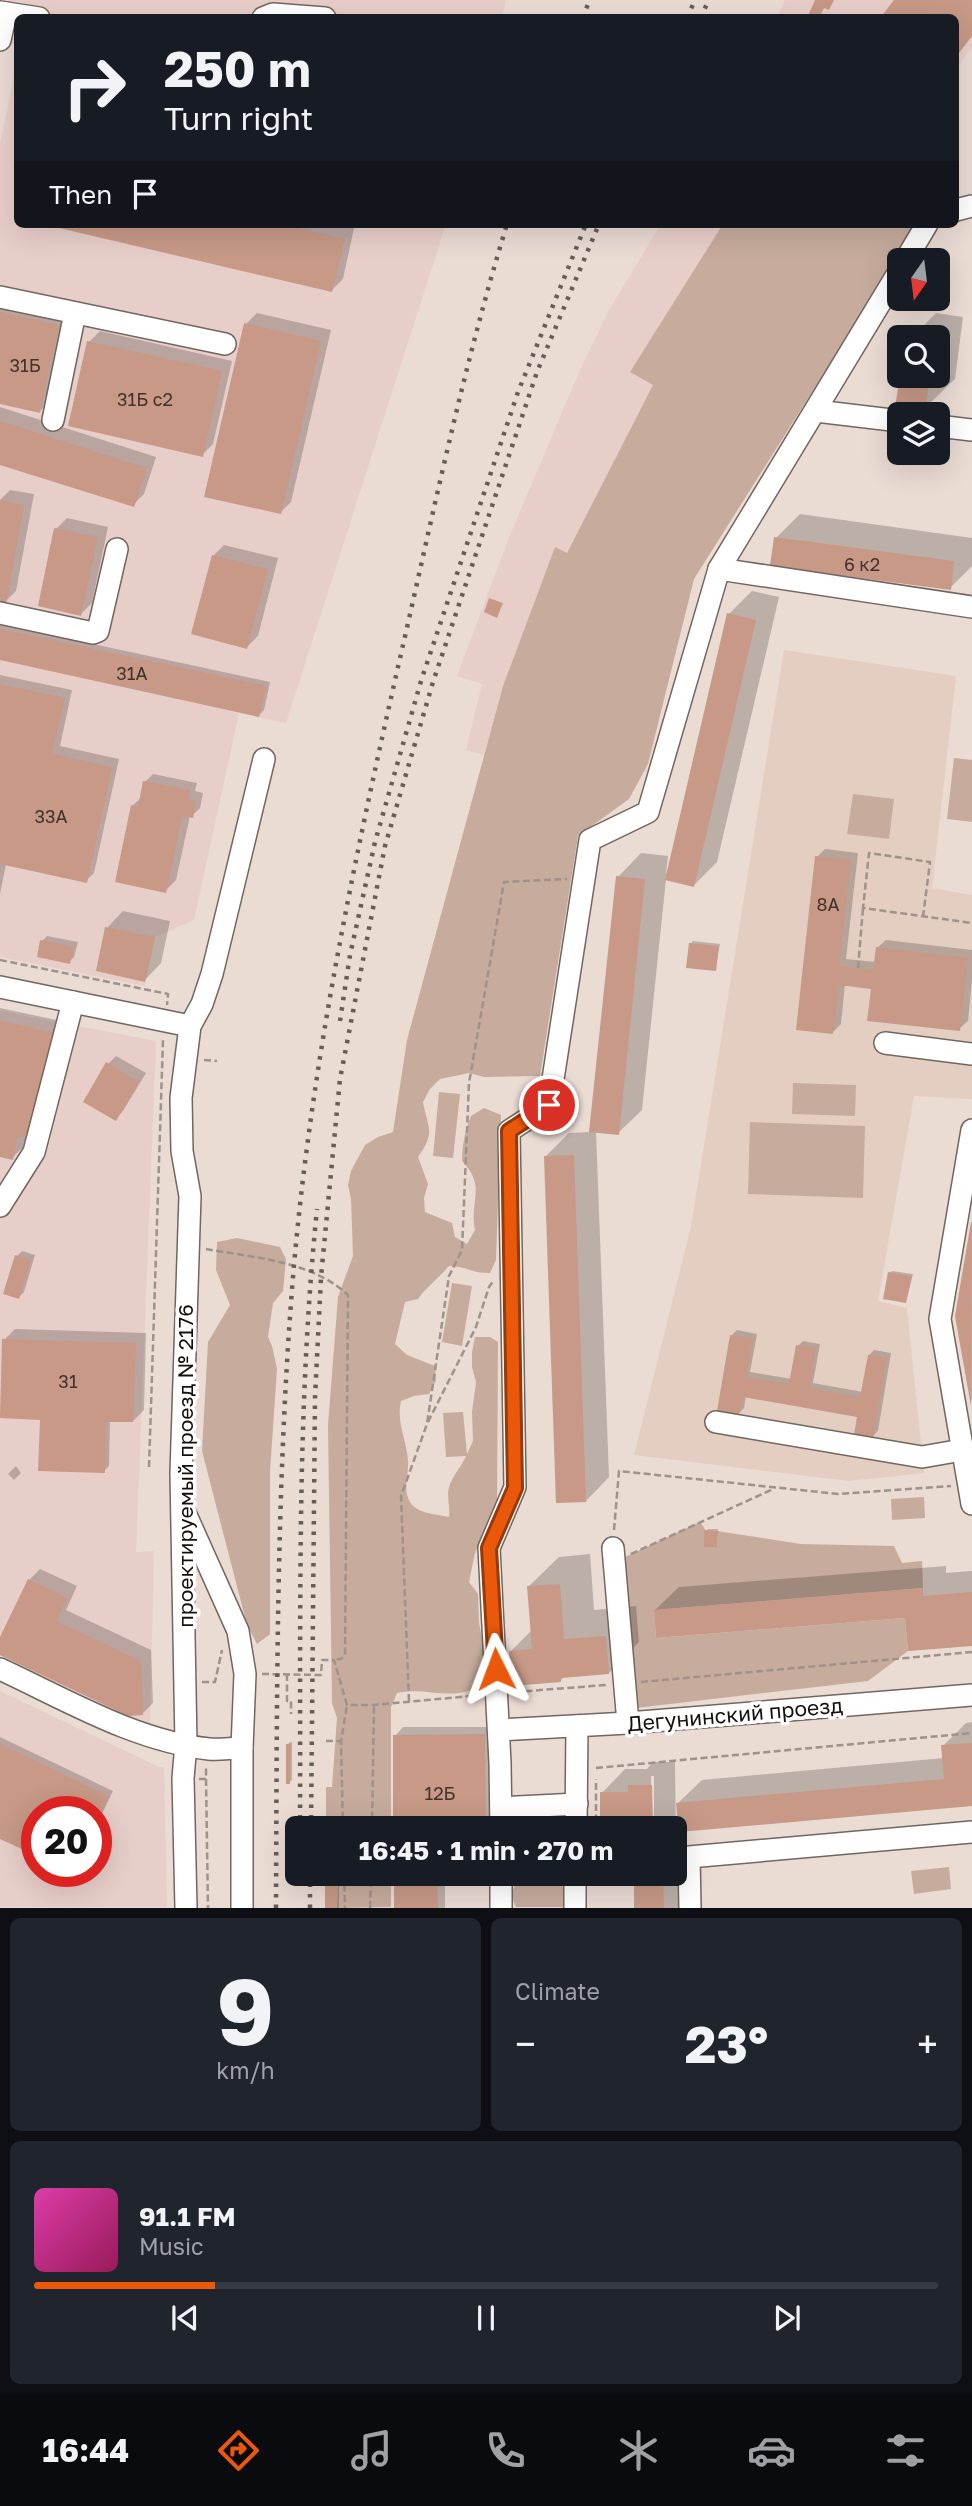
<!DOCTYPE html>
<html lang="en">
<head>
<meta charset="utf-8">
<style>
	:root { --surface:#171b24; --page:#20242c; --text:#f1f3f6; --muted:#9ea1a6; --line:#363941; --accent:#ea580c }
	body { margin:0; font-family:"Golos Text",sans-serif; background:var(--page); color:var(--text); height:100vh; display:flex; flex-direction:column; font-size:26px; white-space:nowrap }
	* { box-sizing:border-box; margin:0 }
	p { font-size:23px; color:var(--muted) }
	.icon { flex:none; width:38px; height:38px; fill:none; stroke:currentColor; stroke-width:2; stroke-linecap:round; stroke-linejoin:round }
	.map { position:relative; height:1908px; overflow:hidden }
	.panel { display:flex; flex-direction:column; gap:10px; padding:10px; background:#0d0f14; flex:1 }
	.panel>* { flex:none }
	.banner { position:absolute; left:14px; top:14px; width:945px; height:214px; border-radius:10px; box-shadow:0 7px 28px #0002; background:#171b24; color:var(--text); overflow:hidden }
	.needle { width:46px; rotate:194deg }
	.fabs { position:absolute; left:887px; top:248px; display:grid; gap:14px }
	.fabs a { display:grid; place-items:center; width:63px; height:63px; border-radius:10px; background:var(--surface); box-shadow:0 7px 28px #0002; font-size:35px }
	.speed { position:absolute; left:21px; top:1796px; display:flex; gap:14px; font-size:35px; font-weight:700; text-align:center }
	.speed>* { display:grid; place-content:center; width:91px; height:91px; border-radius:50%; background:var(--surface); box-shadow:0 7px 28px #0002; line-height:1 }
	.speed .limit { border:10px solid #d22; background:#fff; color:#111 }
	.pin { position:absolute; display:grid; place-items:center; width:60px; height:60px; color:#fff; margin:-30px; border:4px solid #fff; border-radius:50%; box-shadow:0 2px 7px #0007 }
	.me { position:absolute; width:77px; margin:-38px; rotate:357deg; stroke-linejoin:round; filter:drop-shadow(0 0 5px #0008) }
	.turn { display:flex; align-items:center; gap:24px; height:147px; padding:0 35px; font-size:32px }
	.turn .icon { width:91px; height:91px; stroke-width:2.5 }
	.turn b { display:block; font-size:49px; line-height:60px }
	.then { display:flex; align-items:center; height:66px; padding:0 35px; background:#0003; gap:14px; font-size:26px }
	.big { font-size:52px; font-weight:700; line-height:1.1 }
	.panel .tile { flex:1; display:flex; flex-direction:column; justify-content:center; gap:10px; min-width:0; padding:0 24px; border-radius:10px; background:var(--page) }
	.panel .dial { align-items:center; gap:0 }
	.dial b { font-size:91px; line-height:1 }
	.song { display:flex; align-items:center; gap:21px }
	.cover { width:84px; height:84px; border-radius:10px; background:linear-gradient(135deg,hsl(320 70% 55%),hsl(330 70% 35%)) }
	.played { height:7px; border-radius:4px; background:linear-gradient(90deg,var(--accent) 20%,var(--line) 20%) }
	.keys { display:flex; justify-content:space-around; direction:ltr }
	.heat { display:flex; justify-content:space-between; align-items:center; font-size:38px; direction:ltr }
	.panel .tiles { flex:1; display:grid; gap:10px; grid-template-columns:1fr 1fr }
	.tile:last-child { grid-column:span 2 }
	.trip { position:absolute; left:285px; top:1816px; width:402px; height:70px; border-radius:10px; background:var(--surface); box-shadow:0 7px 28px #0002; font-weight:700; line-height:70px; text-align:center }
	.tab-bar { display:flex; height:112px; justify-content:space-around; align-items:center; background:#090b0e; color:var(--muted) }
	.tab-bar .icon { width:49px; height:49px }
	.tab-bar .current { color:var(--accent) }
	.tab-bar b { font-size:32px; color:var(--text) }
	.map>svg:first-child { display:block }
</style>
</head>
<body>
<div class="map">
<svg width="972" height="1908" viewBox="0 0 972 1908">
	<rect width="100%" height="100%" fill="#eadbd3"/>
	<!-- industrial -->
	<g fill="#e8cec9" fill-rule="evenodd">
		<polygon points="0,0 506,0 502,18 18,18 17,44 0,42"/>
		<polygon points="785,0 972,0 972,47 956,68 956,18 777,18"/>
		<polygon points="17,61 18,224 446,224 286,723 239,713 194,920 155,937 145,986 0,957 0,144"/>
		<polygon points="661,224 723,224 631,372 654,385 566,554 555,547 503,686 484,755 466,750 482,684 457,676 508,540 580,370 609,310"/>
		<polygon points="0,1011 156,1041 136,1552 154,1551 150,1728 0,1656"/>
		<path d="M0 1691 159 1767H164L167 1907H0ZM37 1811H96V1871H37Z"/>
	</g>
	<!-- built -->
	<polygon fill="#e4cec1" points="784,650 956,676 932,888 972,895 972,1099 914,1096 878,1301 907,1308 924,1473 849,1481 634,1455 691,1226"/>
	<!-- green -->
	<g fill="#c7ac9d">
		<path d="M723 224H918L694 579 648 764 629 799 578 836 540 1076 484 1077 469 1073 440 1079 430 1089 423 1102C428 1129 436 1132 418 1157L428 1184 424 1198 425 1212 452 1223 455 1237 467 1244 475 1230C469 1199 487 1187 462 1161 462 1145 465 1131 471 1116L484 1108 501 1115 496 1260 490 1273C475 1274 465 1266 449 1266 439 1278 427 1286 418 1299L405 1302 395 1344 407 1355 435 1366 436 1381 429 1394 414 1396 401 1401C396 1423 407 1440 408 1461 409 1474 403 1489 409 1500 415 1514 436 1514 449 1517 450 1509 448 1501 448 1493 449 1479 461 1468 466 1456L446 1457 443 1413 463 1412 467 1454 473 1441 472 1412 476 1382 472 1367V1352L475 1337H490L498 1342 497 1504 475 1553 469 1582 478 1594 479 1623 485 1654 482 1683C457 1704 427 1686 397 1693L391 1707V1829H326V1787H332L337 1718 332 1703 328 1425 338 1297 353 1256 351 1199 348 1185 351 1171 365 1145 378 1137 393 1132 407 1040 503 686 555 547 567 553 653 385 630 372Z"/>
		<polygon points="954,758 972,760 972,822 947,819"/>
		<polygon points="853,794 894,799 889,839 847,834"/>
		<polygon points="793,1083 856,1085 855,1116 792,1114"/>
		<polygon points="439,1092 460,1094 453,1158 433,1156"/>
		<polygon points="750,1122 865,1126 863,1198 748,1194"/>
		<polygon points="237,1238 280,1247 286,1259 283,1291 273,1303 268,1337 272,1346 277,1369 270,1472 270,1634 257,1644 247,1625 202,1451 208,1342 230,1305 216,1270 217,1242"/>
		<polygon points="452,1283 472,1286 462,1346 442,1342"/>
		<polygon points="924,1497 925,1518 892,1520 891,1499"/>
		<polygon points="700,1522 717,1547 717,1531 801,1544 894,1546 902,1563 922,1561 923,1588 654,1610 656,1638 905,1618 908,1651 868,1681 627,1709 614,1562"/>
		<polygon points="949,1867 951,1889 914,1894 911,1871"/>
		<polygon points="338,1874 391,1874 391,1907 337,1908"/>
		<polygon points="519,1874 556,1874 566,1890 566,1907 516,1907 511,1896"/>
	</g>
	<!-- shadow -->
	<g fill="#0003">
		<polygon points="45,224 337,224 354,228 343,279 332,290"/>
		<polygon points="0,299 69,314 51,400 40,411 0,402"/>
		<polygon points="257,313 331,330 291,502 280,513 246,324"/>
		<polygon points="936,313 963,317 955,379 924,409 901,376 938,376 938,349 942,349 942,346 938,345 938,338 911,338"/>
		<polygon points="100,331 232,361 213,444 202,455 89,342"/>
		<polygon points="0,407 156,457 144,494 133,505 0,463"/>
		<polygon points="10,490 34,494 16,591 5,602 0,601 0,500"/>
		<polygon points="800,514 972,538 972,566 950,588 776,538"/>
		<polygon points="67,518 108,527 92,603 81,614 56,529"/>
		<polygon points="224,545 278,558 258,636 247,647 213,556"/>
		<polygon points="752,591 779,597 717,862 694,885 666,879 642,1110 618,1133 596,1131 609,1477 586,1501 545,1157 569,1133 591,1132 618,877 641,853 668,856 666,874 668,875 729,614"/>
		<polygon points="0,624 270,682 264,710 259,715 0,658"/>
		<polygon points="0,675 72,690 60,746 119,759 94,873 86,881 6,864 0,894"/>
		<polygon points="153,774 197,783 195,791 203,793 200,808 192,816 190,816 176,880 165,891 132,806 142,797 145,782"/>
		<polygon points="825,849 858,853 846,959 876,962 877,948 886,940 972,950 972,980 968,1021 959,1029 872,987 845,984 841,1024 833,1032 817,857"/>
		<polygon points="123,911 170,921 161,963 145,980 107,928"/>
		<polygon points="47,936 78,942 74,957 69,962 42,941"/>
		<polygon points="693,941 720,944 715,970 691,943"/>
		<polygon points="0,1008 66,1022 23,1147 12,1158 0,1155"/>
		<polygon points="116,1056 146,1073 123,1111 115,1119 108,1064"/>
		<polygon points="972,1223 972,1404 957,1316"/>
		<polygon points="22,1251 35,1255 24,1292 19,1297 17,1256"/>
		<polygon points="892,1271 913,1274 906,1301 890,1273"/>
		<polygon points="15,1329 146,1333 144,1410 133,1421 110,1420 109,1466 104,1471 41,1420 4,1340"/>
		<polygon points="737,1330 757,1334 750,1372 792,1379 798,1346 803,1341 820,1344 813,1383 863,1392 869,1355 874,1350 891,1353 878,1431 873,1436 859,1416 746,1396 744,1408 739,1413 732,1335"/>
		<polygon points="16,1466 21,1473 14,1480 8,1474"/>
		<polygon points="708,1529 718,1529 716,1545 706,1531"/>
		<polygon points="590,1554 594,1610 636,1606 639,1642 609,1673 565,1676 561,1680 511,1651 532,1630 528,1587 559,1557"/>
		<polygon points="946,1566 946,1573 972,1571 972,1644 907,1616 655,1610 679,1587"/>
		<polygon points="40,1569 77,1586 66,1610 151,1650 153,1703 142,1714 0,1653 0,1641 29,1580"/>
		<polygon points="972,1722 972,1804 678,1803 702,1780 944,1758 943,1746 966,1723"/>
		<polygon points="403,1727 493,1727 493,1812 485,1820 445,1821 445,1829 395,1829 395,1736"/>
		<polygon points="0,1737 113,1791 96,1826 96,1811 37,1811 0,1837"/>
		<polygon points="290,1742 292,1742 292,1780 290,1782 288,1744"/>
		<polygon points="653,1762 675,1762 676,1841 686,1841 686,1908 636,1908 636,1874 676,1874 676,1829 654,1829 654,1776 651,1776 651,1829 602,1793 625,1769 647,1769"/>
		<polygon points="291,1849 293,1849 292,1875 290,1877 289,1851"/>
		<rect x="327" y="1874" width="12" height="34"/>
		<polygon points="395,1874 445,1874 445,1908 396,1908"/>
	</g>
	<!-- building -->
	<g fill="#c79986">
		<polygon points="815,0 834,0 829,10 824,8 819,18 807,18"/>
		<polygon points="894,0 972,0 972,36 956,57 956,18 880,18"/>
		<polygon points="42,224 280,224 345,239 332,292"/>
		<polygon points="0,312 59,325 40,413 0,404"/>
		<polygon points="244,323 321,341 281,514 204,497"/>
		<polygon points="87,341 222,371 203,457 68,426"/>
		<polygon points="900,376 930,376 925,411 895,407"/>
		<polygon points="0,421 147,468 134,507 0,465"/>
		<polygon points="0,500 24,505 6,604 0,603"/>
		<polygon points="54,528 98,537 81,616 38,606"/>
		<polygon points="774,537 954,561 951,590 770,566"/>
		<polygon points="212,555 268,569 247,649 191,634"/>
		<polygon points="489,598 503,603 497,618 484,612"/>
		<polygon points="727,613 756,620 694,887 665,880"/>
		<polygon points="0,629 266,686 259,717 0,660"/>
		<polygon points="0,684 65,698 52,754 112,767 87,883 0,864"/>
		<polygon points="143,781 190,790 188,799 196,801 193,818 182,816 166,893 115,882 131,805 138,807"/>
		<polygon points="815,856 851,860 839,966 873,970 876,947 968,958 960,1031 867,1021 871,989 839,985 833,1034 796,1030"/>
		<polygon points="616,876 645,879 619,1135 589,1132"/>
		<polygon points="105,927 155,937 145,982 96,971"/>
		<polygon points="40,940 74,947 70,964 37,957"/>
		<polygon points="689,943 719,946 716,971 686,968"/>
		<polygon points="0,1021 56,1033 33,1139 18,1136 13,1160 0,1157"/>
		<polygon points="106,1062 139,1082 116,1121 83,1102"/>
		<polygon points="574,1155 586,1502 556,1503 544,1156"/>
		<polygon points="971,1222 972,1222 971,1406 955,1316"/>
		<polygon points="15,1255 31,1260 19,1299 3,1294"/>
		<polygon points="888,1272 912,1276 906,1303 883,1299"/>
		<polygon points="730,1335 753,1339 746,1377 789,1384 796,1345 816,1348 809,1388 860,1397 868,1355 887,1358 873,1438 854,1435 857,1417 743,1397 739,1415 717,1411"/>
		<polygon points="2,1339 136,1343 133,1422 106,1422 105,1473 38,1471 40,1420 0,1418"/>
		<polygon points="704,1530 717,1531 717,1547 704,1547"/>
		<polygon points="28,1579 67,1598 56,1621 141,1661 143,1715 128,1716 0,1655 0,1637"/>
		<polygon points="560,1584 564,1639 606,1636 609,1674 561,1678 561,1682 512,1686 509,1651 532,1649 527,1586"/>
		<polygon points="923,1588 923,1596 972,1592 972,1646 908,1651 905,1618 656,1638 654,1610"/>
		<polygon points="485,1734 486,1822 437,1823 437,1829 393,1829 393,1735"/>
		<polygon points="972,1743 972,1806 679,1832 676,1803 944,1779 941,1745"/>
		<polygon points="0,1744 109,1796 96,1824 96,1811 37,1811 37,1856 0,1839"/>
		<polygon points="286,1744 291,1744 290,1784 286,1784"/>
		<polygon points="628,1785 652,1785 653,1829 600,1829 600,1792 628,1792"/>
		<polygon points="287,1850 291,1850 291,1878 286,1879"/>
		<polygon points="325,1874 338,1874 337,1908 325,1908"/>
		<polygon points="394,1874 437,1874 438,1908 394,1908"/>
		<polygon points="634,1874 663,1874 664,1908 634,1908"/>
	</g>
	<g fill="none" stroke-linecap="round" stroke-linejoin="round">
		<defs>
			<g id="minor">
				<polyline points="0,12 39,18"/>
				<polyline points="263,18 273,14 325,18"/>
				<polyline points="0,40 6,13"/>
				<polyline points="956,210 972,206"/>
				<polyline points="905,261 927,224"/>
				<polyline points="0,297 225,344"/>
				<polyline points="816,411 900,421"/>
				<polyline points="53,420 75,313"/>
				<polyline points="938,426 972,430"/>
				<polyline points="719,569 972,607"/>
				<polyline points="0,613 93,633 98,631 117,549"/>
				<polyline points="0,987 190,1026"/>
				<polyline points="885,1043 972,1054"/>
				<polyline points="972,1130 940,1319 972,1504"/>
				<polyline points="0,1206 34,1152 73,1002"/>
				<polyline points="716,1422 922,1457 962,1450"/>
				<polyline points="186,1515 238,1631 245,1674 242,1748 242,1908"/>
				<polyline points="613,1548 628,1723"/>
				<path d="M0 1669C67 1700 135 1741 209 1749 220 1750 231 1748 242 1748"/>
				<polyline points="499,1730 628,1723 972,1695"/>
				<polyline points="501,1808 577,1804"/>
				<polyline points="501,1829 500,1763 489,1548 515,1487 509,1131 549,1105 590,840 648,812 719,569 900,270"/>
				<polyline points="576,1829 577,1726"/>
				<polyline points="186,1908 183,1778 186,1744 181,1473 190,1196 182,1151 181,1098 190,1026 202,1004 212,974 264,759"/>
				<polyline points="501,1908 501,1874"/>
				<polyline points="575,1908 575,1874"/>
				<polyline points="690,1908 689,1857 972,1832"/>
			</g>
		</defs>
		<!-- minor casing -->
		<use href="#minor" stroke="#73665e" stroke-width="24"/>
		<!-- path -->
		<g stroke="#9d928c" stroke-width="2.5" stroke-dasharray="7 3.5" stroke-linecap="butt">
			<polyline points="923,917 930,862 869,853 863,908 972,923"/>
			<polyline points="0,960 168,994 167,1005"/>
			<polyline points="858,968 863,908"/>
			<polyline points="204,1060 217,1061"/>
			<path d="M206 1249C254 1258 310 1260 348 1295L345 1655 341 1659 334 1660"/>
			<polyline points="428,1422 476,1327 489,1287 494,1280"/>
			<polyline points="149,1467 163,1040"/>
			<polyline points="614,1530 619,1471 838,1494 951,1486"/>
			<polyline points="631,1554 771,1490"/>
			<polyline points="262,1674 321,1675 322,1660 334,1660 347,1705 374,1705 481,1695"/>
			<polyline points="287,1674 287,1701 291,1701 291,1714"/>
			<polyline points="202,1682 215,1682 222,1650"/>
			<polyline points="641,1682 972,1652"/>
			<polyline points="515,1692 606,1685"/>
			<polyline points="409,1701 401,1496 427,1424 449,1276 462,1250 469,1083 504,882 567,879"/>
			<polyline points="326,1741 341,1741"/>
			<polyline points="596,1768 972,1733"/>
			<polyline points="199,1779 206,1779 206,1765"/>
			<polyline points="206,1779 208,1908"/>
			<polyline points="343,1829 341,1741 347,1705"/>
			<polyline points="372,1829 374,1706"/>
			<polyline points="593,1829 596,1829 596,1779"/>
			<polyline points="344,1874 345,1908"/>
			<polyline points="370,1908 371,1874"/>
		</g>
		<!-- minor -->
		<use href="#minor" stroke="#fff" stroke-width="21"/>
		<!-- rail -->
		<g stroke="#655d58" stroke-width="4.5" stroke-dasharray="3.5 7" stroke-linecap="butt">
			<polyline points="582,18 590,0"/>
			<polyline points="687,18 695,0"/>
			<polyline points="700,18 709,0"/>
			<polyline points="340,1021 350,955 375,842 421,681 518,392 586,224"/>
			<path d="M300 1829C301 1622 296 1415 317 1209"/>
			<polyline points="311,1829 315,1398 321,1277 340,1079 385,846 433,682 537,372 599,224"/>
			<path d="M276 1908C277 1693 276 1478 294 1265 313 1051 358 841 406 632 437 495 466 358 507 224"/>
			<polyline points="310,1908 310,1874"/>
		</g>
	</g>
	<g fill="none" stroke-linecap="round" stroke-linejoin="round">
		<defs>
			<polyline id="route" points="496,1669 489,1548 515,1488 509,1131 549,1105"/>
		</defs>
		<!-- route casing -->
		<use href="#route" stroke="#983908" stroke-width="18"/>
		<!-- route -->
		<use href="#route" stroke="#ea580c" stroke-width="12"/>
	</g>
	<g text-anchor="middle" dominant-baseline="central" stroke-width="7" stroke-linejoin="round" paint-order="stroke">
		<!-- number labels -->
		<g font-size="18" fill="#42322b">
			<text x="25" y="365">31Б</text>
			<text x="145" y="399">31Б с2</text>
			<text x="862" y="564">6 к2</text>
			<text x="132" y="673">31А</text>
			<text x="51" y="816">33А</text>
			<text x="828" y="904">8А</text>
			<text x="68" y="1381">31</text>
			<text x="440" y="1793">12Б</text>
		</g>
		<!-- street labels -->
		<g font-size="21" fill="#15100d" stroke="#fff">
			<text transform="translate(185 1466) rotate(-90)">проектируемый проезд № 2176</text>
			<text transform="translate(735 1714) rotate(-5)">Дегунинский проезд</text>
		</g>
	</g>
</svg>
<div class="fabs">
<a><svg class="needle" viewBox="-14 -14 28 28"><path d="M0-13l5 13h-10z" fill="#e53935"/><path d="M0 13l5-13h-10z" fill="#9ea1a6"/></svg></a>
<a><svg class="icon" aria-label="search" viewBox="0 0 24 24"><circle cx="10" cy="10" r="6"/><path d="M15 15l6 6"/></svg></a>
<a><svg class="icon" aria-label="layers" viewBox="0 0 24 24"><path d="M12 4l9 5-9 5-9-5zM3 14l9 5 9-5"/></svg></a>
</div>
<div class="speed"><div class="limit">20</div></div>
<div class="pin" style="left:549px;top:1105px;background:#d93025"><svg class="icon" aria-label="arrive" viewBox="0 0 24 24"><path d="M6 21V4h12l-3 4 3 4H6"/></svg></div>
<svg class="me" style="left:496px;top:1669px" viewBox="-20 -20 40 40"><path d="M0-17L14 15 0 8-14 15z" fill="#ea580c" stroke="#fff" stroke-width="4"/></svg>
<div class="trip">16:45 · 1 min · 270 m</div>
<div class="banner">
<div class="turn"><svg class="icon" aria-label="right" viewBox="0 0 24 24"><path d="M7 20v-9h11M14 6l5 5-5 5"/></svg><div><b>250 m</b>Turn right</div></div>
<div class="then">Then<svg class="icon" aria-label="arrive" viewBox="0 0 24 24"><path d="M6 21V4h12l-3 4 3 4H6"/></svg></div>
</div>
</div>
<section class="panel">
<div class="tiles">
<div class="tile dial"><b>9</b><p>km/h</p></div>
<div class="tile"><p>Climate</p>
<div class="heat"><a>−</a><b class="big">23°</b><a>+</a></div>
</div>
<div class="tile">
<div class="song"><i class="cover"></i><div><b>91.1 FM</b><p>Music</p></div></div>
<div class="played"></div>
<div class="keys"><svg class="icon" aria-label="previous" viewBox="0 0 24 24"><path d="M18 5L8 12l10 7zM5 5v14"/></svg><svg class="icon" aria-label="pause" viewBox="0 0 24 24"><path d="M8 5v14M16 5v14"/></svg><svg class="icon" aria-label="next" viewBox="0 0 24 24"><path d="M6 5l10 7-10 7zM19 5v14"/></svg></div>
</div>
</div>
</section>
<nav class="tab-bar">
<b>16:44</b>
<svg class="icon current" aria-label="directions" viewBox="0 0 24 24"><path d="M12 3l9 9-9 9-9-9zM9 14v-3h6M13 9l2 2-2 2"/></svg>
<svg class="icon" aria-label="music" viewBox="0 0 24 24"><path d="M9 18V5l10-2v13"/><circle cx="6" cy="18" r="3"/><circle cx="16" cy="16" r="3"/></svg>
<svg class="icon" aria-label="phone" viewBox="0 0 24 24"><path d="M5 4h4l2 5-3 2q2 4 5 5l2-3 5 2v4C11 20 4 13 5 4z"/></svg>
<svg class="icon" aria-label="climate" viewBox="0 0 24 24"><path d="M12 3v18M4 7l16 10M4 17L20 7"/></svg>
<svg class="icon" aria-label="car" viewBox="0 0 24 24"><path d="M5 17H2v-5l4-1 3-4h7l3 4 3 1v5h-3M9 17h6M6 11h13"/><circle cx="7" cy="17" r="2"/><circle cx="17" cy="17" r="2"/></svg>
<svg class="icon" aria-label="filters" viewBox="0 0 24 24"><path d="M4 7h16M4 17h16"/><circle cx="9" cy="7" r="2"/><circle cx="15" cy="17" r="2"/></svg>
</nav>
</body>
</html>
